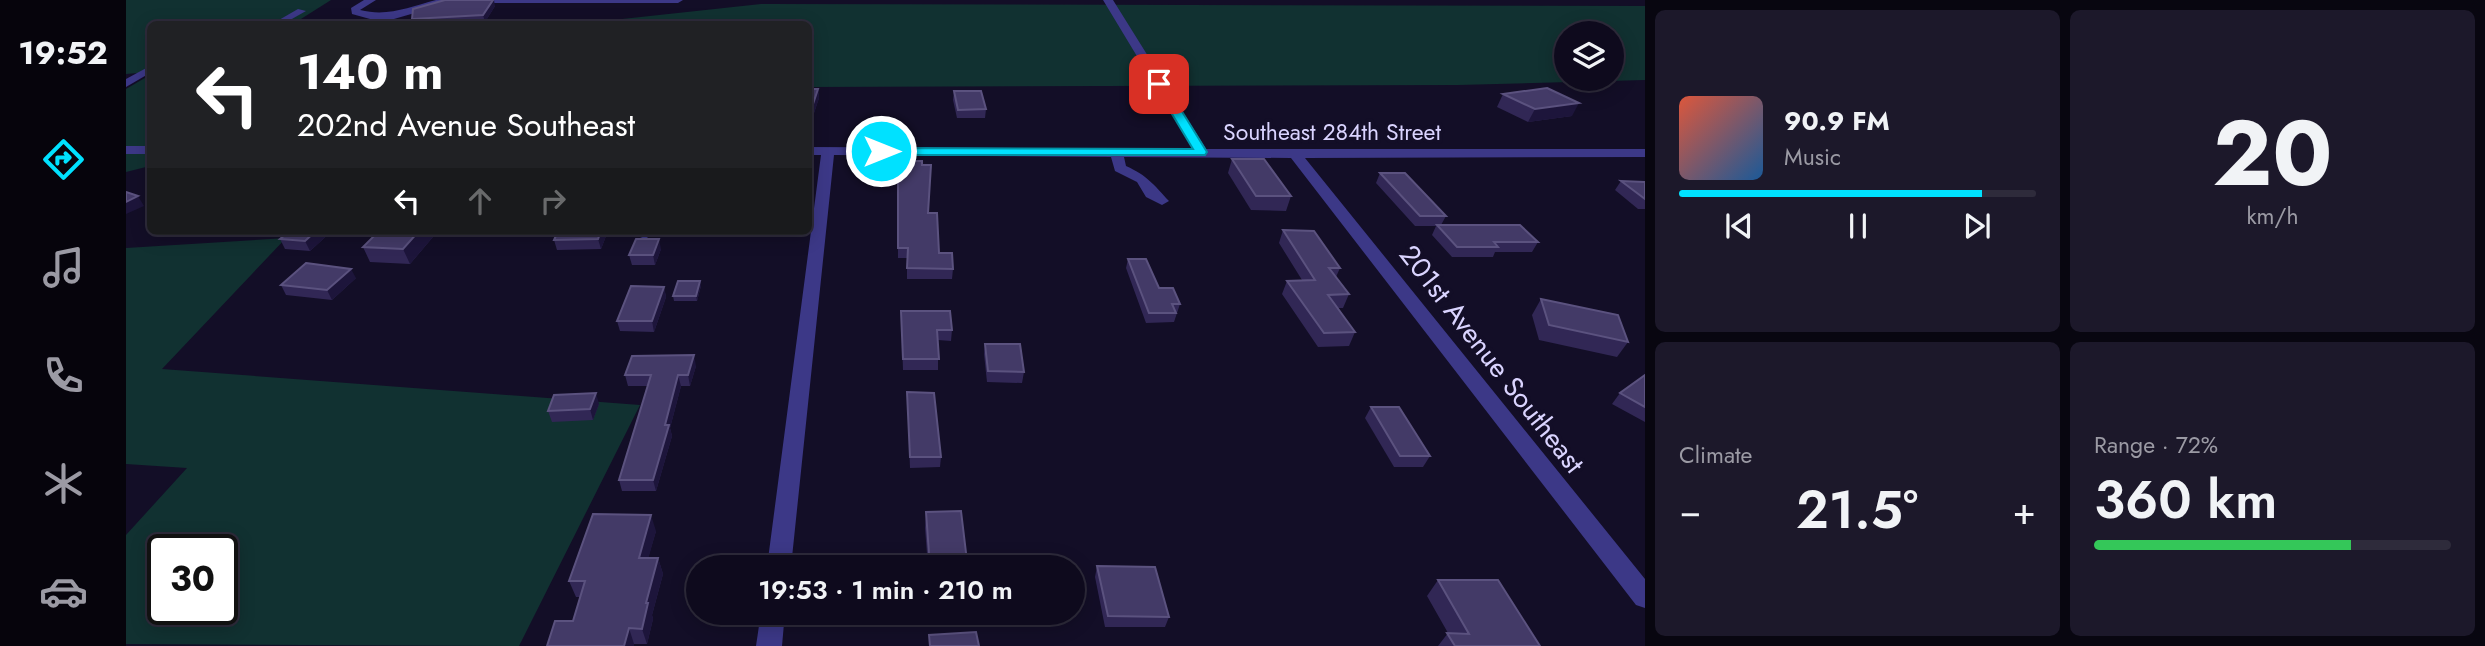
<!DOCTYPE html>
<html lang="en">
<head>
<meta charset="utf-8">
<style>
	:root { --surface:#0e0a1d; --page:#1c182a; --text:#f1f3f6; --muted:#9b9aa4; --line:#2e2b3b; --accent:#00e1ff }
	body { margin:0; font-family:Jost,sans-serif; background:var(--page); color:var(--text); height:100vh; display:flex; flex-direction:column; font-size:26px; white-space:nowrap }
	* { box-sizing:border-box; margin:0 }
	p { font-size:23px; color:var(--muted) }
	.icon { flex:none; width:38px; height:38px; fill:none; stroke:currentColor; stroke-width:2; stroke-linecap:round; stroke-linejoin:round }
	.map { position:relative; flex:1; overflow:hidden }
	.panel { display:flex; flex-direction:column; gap:10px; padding:10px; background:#080610; width:840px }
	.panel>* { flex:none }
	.top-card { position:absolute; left:21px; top:21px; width:665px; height:214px; border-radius:10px; box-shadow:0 4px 18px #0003,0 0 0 2px var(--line); background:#202124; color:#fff; overflow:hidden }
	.buttons { position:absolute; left:1428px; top:21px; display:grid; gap:14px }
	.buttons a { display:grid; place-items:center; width:70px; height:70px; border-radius:50%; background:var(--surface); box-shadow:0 4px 18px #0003,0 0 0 2px var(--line); font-size:35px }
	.speed { position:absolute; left:21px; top:534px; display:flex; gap:14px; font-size:35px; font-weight:700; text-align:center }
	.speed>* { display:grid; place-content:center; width:91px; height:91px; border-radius:50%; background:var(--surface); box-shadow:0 4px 18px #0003,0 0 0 2px var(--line); line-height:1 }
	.speed .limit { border:4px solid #111; border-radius:10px; background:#fff; color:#111 }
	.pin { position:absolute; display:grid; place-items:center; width:60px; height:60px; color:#fff; margin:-30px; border-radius:14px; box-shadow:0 4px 10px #0006 }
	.me { position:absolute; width:77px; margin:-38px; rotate:90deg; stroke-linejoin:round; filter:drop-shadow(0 0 5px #0008) }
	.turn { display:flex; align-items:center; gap:24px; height:147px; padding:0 35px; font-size:32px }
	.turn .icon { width:91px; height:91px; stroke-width:2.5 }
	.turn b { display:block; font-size:49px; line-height:60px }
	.lanes { display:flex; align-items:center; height:66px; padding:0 35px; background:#0003; justify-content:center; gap:35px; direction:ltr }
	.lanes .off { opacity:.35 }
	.big { font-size:52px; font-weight:600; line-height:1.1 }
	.panel .widget { flex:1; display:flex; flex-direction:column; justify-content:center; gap:10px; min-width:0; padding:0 24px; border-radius:10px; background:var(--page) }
	.panel .dial { align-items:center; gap:0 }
	.dial b { font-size:91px; line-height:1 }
	.song { display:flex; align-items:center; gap:21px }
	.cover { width:84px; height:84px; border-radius:10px; background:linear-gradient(135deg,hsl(10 70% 55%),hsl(210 70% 35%)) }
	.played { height:7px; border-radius:4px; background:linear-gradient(90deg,var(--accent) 85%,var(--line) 85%) }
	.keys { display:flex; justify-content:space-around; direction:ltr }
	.heat { display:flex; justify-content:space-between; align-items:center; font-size:38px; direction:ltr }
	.charge { height:10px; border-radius:5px; background:linear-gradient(90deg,#34c759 72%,var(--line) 0) }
	.panel .tiles { flex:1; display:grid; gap:10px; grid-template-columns:repeat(2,1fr) }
	.trip { position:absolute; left:560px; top:555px; width:399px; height:70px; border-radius:35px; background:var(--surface); box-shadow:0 4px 18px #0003,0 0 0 2px var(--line); font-weight:600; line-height:70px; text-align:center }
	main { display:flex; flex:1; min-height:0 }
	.dock { display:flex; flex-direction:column; width:126px; justify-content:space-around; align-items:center; background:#06040c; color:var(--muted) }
	.dock .icon { width:49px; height:49px }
	.dock .active { color:var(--accent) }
	.dock b { font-size:32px; color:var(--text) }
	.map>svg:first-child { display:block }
</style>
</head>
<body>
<main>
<nav class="dock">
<b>19:52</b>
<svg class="icon active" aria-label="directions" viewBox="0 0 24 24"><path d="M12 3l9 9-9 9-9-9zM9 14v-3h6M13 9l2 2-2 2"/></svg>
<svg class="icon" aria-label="music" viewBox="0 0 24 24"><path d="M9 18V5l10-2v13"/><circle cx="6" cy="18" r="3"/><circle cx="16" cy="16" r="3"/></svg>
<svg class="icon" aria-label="phone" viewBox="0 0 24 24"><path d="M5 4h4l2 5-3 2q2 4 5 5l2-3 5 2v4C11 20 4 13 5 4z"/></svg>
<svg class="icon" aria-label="climate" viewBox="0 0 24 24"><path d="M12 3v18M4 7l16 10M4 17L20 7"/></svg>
<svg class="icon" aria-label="car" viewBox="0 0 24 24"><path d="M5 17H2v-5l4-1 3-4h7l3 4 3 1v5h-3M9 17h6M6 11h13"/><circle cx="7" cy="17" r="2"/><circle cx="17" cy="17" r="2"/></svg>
</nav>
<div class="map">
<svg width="1519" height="646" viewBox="0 0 1519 646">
	<rect width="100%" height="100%" fill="#130e27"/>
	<!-- green -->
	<g fill="#113131" fill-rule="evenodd">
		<polygon points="0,0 205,0 167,24 24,24 24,72 0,74"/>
		<path d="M635 4 1519 6V80L1332 85 683 87 682 24H450ZM1440 33H1486V79H1440Z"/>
		<polygon points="24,75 24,166 0,172 0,89"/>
		<path d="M160 238 36 369 514 405 393 646 0 644V535L61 468 0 464V248ZM37 550H96V609H37Z"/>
	</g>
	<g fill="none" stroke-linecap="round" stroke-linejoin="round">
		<!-- minor -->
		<g fill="#3c3887" fill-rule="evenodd">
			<path d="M238 0H250L234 10C262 17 283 7 310 0H557L552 3H323L268 19H244L226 14 225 8Z"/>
			<path d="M977 0H987L1080 149H1519V157L1179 158 1519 579V608L1510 605 1165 158 998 157 1000 166C1022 176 1027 184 1043 201L1036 205 1020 197 1011 182 989 171 985 157 708 155 665 567H641L695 155H682V147L1067 149Z"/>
			<polygon points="172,9 180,11 157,24 146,24"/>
			<polygon points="24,66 24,73 0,87 0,79"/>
			<rect x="0" y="146" width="24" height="8"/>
			<polygon points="509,231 525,231 527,234 519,239 514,237"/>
			<polygon points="635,612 659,612 656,646 630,646"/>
		</g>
	</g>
	<!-- wall -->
	<g fill="#312755">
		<polygon points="369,6 359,22 288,24 286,19"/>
		<polygon points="682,89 692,89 693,98 688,113 682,113"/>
		<polygon points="828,91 860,109 859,118 831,118 827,100"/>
		<polygon points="1377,94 1446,116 1402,122 1371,107"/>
		<polygon points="1106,159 1165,196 1160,211 1125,210 1102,173"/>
		<polygon points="772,161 802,213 813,253 827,269 826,279 781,279 781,258 772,258"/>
		<polygon points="1254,173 1320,216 1315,225 1412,242 1406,252 1369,252 1367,257 1326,257 1306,235 1310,226 1289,226 1250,183"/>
		<polygon points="1495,181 1519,182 1519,209 1512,209 1489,190"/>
		<polygon points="1157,230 1214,268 1210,277 1223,294 1217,308 1212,308 1229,332 1223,346 1192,347 1156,294 1161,281 1176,280 1153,243"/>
		<polygon points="206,231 184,251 159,249 154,239"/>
		<polygon points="244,231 312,231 284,264 244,262 237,247 247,237"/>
		<polygon points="432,231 482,231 475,249 431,250 428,240"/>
		<polygon points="535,249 529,265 506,265 503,255"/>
		<polygon points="1002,259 1033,288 1054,304 1048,322 1020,323 1000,268"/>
		<polygon points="230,278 206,300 160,295 155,285"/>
		<polygon points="575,286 571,301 548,301 547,296"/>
		<polygon points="538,287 540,297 528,332 494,331 491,321"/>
		<polygon points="1415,299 1502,342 1491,357 1413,340 1406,315"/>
		<polygon points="775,311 826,330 825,341 812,340 812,370 777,370"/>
		<polygon points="859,344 898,372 896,383 861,382 858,354"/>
		<polygon points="570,366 564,386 555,386 544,428 546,436 530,491 496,491 493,480 522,386 502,386 499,375"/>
		<polygon points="1519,375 1519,422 1486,404 1494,393"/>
		<polygon points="781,392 815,457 814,467 784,468"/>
		<polygon points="473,404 467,420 426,422 422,411"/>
		<polygon points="1245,407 1304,456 1297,467 1268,467 1239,418"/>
		<polygon points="800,512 841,561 866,567 802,567 799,528"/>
		<polygon points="530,531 522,558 532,558 537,574 526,615 527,619 521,644 508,644 508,646 421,646 447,621 455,597 450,597 443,581"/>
		<polygon points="971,566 1043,617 1039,627 979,627 969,577"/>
		<polygon points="1312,580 1414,646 1312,646 1322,633 1301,596"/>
		<polygon points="773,612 868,612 868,614 773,616"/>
	</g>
	<!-- shaded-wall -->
	<g fill="#1d153b">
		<polygon points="368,0 369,6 359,22 357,15"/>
		<polygon points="692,89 693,98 688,113 687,104"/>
		<polygon points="1453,103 1446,116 1402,122 1409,109"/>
		<polygon points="12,196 18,206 0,214 0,202"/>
		<polygon points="190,231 206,231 184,251 179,241"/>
		<polygon points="293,231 312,231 284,264 277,249"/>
		<polygon points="475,231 482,231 475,249 472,239"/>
		<polygon points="533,239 535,249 529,265 527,255"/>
		<polygon points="225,269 230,278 206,300 201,290"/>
		<polygon points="574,281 575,286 571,301 570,296"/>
		<polygon points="538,287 540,297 528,332 526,321"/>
		<polygon points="568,355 570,366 564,386 562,375"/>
		<polygon points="552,375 555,386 544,428 546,436 530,491 527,480 539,425"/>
		<polygon points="470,393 473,404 467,420 464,409"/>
		<polygon points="525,515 530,531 518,574 513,558"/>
		<polygon points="532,558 537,574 526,615 527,619 521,644 516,629 520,603"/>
		<polygon points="503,628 508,644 508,646 498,646"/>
	</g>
	<!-- building -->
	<g fill="#433a67" stroke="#5b527f" stroke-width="2">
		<polygon points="319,0 367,0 357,15 286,19 287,9"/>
		<polygon points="1421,88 1453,103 1409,109 1377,94"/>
		<polygon points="682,89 692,89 687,104 682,104"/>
		<polygon points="828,91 855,91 860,109 832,110"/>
		<polygon points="1106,159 1138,159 1165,196 1130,196"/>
		<polygon points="772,161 796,161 796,165 805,165 802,213 811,213 813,253 826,253 827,269 781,268 782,248 772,248"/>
		<polygon points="1254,173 1279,173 1320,216 1294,216"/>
		<polygon points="1495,181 1519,182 1519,199"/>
		<polygon points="0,192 12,196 0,202"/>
		<polygon points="1311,225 1394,225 1412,242 1368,242 1372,247 1331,247"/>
		<polygon points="1157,230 1188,231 1214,268 1203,268 1223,294 1202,295 1229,332 1198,333 1161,281 1189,280"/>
		<polygon points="164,231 190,231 179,241 154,239"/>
		<polygon points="253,231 293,231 277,249 237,247"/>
		<polygon points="432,231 475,231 472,239 428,240"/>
		<polygon points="510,239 533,239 527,255 503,255"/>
		<polygon points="1002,259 1020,259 1033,288 1047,288 1054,304 1046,304 1050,313 1023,313"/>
		<polygon points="180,263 225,269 201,290 155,285"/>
		<polygon points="552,281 574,281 570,296 547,296"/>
		<polygon points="505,286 538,287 526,321 491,321"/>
		<polygon points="1415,299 1492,315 1502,342 1423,325"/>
		<polygon points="775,311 824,311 826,330 811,330 813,359 777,359"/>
		<polygon points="859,344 894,344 898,372 862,371"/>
		<polygon points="568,355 562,375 552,375 539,425 543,425 527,480 493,480 525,375 499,375 506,356"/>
		<polygon points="1519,375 1519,407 1494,393"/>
		<polygon points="781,392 808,393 815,457 784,457"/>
		<polygon points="470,393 464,409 422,411 428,395"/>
		<polygon points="1245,407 1273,407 1304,456 1274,456"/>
		<polygon points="835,511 841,561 865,560 866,567 804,567 800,512"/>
		<polygon points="467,514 525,515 513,558 532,558 520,603 522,603 516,629 503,628 498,646 421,646 429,621 447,621 459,581 443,581"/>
		<polygon points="971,566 1029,567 1043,617 982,616"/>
		<polygon points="1312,580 1372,580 1414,646 1329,646 1321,633 1343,634"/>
		<polygon points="850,632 853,646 804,646 803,635"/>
	</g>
	<!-- route -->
	<polygon fill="#00e1ff" stroke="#0092a6" stroke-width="2" points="1033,81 1039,84 1081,152 1079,155 755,155 749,151 755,148 1067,149 1028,84"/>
	<g text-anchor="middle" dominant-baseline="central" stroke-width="7" stroke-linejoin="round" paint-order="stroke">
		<!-- far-street labels -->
		<g font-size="23" fill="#dad4ff" stroke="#130e27">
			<text x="1206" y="132">Southeast 284th Street</text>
		</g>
		<!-- street labels -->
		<g font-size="28" fill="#dad4ff" stroke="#130e27">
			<text transform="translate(1366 359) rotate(52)">201st Avenue Southeast</text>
		</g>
	</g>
</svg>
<div class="buttons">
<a><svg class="icon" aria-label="layers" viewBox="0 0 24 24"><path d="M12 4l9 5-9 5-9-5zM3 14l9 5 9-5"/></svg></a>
</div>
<div class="speed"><div class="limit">30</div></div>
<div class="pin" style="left:1033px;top:84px;background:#d93025"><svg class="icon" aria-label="arrive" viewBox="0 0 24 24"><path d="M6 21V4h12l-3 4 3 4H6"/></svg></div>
<svg class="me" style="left:755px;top:151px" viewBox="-20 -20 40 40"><circle r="17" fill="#00e1ff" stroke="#fff" stroke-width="3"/><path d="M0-11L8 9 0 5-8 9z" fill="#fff"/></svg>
<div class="trip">19:53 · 1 min · 210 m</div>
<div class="top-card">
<div class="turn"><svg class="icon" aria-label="left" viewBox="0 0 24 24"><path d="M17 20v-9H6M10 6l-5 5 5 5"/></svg><div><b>140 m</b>202nd Avenue Southeast</div></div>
<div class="lanes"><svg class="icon" aria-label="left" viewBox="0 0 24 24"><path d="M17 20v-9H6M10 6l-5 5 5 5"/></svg><svg class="icon off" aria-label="ahead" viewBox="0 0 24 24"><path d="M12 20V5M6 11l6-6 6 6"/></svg><svg class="icon off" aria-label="right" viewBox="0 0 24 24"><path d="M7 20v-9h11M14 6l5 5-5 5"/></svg></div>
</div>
</div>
<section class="panel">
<div class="tiles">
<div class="widget">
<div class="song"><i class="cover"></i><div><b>90.9 FM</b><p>Music</p></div></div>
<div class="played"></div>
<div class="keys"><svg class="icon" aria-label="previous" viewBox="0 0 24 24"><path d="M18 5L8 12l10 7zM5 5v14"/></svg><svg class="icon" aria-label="pause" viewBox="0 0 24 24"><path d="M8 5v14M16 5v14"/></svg><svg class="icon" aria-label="next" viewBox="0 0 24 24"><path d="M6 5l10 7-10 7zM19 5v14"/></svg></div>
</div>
<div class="widget dial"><b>20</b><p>km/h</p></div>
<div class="widget"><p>Climate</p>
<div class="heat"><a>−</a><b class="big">21.5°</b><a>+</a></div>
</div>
<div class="widget"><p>Range · 72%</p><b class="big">360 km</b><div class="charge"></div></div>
</div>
</section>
</main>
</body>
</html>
